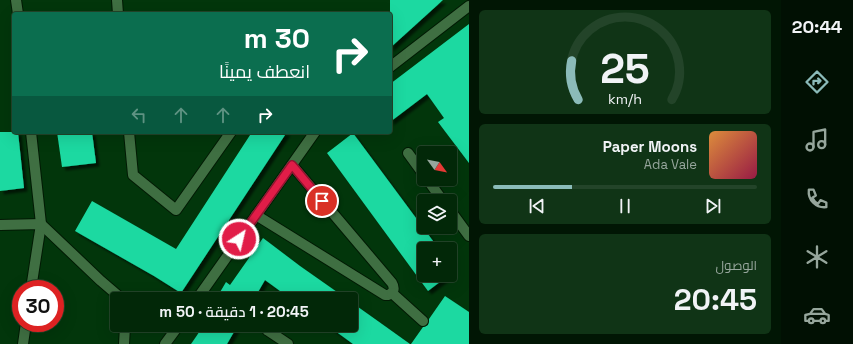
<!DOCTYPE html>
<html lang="ar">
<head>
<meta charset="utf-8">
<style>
	:root { --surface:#022808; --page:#103416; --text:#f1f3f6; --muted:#96a69c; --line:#234429; --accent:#8bbbb9 }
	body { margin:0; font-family:"Space Grotesk",Cairo,sans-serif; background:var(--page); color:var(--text); direction:rtl; height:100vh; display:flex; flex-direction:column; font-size:15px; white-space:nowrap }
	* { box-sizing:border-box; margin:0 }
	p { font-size:13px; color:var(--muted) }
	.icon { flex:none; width:22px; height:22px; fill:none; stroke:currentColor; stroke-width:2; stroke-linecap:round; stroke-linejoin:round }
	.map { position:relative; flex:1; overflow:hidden; direction:ltr }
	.sheet { display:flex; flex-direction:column; gap:10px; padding:10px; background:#011604; width:312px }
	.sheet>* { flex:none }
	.banner { position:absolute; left:12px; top:12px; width:380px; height:122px; border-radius:4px; box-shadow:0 4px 16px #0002,0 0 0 1px var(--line); direction:rtl; background:#0b6e4f; color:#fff; overflow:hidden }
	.needle { width:26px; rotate:123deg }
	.buttons { position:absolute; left:417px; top:146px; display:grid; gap:8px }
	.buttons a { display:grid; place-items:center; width:40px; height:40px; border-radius:4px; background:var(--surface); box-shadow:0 4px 16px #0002,0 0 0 1px var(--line); font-size:20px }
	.speed { position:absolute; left:12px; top:280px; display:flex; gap:8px; font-size:20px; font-weight:700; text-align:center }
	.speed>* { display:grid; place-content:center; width:52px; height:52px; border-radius:50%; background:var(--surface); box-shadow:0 4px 16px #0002,0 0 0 1px var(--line); line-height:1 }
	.speed .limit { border:6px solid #d22; background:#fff; color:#111 }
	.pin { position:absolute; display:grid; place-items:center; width:34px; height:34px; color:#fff; margin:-17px; border:2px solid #fff; border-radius:50%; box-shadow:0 1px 4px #0007 }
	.me { position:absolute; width:44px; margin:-22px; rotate:35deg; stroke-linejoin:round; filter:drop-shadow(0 0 3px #0008) }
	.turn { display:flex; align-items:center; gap:14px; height:84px; padding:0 16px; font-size:18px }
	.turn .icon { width:52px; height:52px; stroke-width:2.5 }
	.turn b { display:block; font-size:28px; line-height:34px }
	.lanes { display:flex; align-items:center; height:38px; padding:0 16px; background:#0003; justify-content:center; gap:20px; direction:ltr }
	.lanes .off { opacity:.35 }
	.big { font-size:30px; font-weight:600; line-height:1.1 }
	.sheet .card { flex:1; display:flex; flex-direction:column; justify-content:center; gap:6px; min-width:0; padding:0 14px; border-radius:6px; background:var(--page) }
	.sheet .dial { align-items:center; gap:0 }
	.dial svg { height:104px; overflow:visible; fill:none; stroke:var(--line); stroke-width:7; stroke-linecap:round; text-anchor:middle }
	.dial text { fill:var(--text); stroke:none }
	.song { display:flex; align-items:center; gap:12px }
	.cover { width:48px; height:48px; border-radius:6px; background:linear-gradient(135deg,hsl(30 70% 55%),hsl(340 70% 35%)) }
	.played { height:4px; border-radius:2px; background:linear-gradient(90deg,var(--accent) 30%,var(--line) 30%) }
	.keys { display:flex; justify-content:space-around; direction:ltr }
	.trip { position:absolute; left:110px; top:292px; width:248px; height:40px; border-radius:4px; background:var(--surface); box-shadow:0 4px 16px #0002,0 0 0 1px var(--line); font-weight:600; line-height:40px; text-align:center; direction:rtl }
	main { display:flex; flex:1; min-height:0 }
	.tabs { display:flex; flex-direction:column; width:72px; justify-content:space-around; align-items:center; background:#011003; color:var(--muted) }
	.tabs .icon { width:28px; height:28px }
	.tabs .selected { color:var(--accent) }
	.tabs b { font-size:18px; color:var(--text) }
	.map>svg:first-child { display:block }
</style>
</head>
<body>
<main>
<nav class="tabs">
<b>20:44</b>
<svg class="icon selected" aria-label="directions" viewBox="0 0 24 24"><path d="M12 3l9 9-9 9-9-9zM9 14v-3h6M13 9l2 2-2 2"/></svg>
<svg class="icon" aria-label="music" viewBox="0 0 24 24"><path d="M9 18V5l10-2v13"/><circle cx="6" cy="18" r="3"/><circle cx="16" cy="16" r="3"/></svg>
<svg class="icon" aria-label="phone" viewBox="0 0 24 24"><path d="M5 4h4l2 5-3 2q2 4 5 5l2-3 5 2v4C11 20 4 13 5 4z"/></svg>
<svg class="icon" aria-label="climate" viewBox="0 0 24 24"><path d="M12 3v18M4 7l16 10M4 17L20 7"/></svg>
<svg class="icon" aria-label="car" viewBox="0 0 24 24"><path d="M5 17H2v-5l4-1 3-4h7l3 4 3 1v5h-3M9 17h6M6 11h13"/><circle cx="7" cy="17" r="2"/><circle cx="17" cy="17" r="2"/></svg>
</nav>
<section class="sheet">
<div class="card dial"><svg viewBox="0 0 100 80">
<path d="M14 69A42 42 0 1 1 86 69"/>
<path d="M14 69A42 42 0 0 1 9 39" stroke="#8bbbb9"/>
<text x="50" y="56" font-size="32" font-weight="700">25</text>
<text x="50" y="72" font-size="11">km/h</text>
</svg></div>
<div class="card">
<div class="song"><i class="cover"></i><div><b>Paper Moons</b><p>Ada Vale</p></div></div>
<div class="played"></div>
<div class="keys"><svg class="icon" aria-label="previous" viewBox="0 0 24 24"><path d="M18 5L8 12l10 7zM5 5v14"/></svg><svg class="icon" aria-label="pause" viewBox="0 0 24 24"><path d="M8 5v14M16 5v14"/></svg><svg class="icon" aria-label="next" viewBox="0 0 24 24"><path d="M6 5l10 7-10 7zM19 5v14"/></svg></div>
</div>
<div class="card"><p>الوصول</p><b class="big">20:45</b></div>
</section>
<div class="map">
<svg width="469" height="344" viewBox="0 0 469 344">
	<defs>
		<filter id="shadow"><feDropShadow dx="3.5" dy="3.5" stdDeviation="1" flood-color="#0009"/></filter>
	</defs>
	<rect width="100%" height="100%" fill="#02360b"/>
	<!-- building -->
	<g fill="#1bd9a1" filter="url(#shadow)">
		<polygon points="390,0 443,0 390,48"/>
		<polygon points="469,24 469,163 438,122 444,118 427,94 390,122 390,84"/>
		<polygon points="0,132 18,132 24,188 0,191"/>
		<polygon points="57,132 92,132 96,163 62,167"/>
		<polygon points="252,132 287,132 181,293 154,276 75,231 92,201 176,249"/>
		<polygon points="353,133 439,249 424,249 424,275 449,275 428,291 327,153"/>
		<polygon points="263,238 300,266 347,299 291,299 265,280 254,299 216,299 226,282 230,285"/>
		<polygon points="445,296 469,312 469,344 411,344 423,327 428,325 429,319"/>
		<polygon points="351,302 375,319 410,344 353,344 327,325 351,325"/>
		<polygon points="204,325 238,325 227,344 191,344"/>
	</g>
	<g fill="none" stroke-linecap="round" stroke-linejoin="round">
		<defs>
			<g id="lane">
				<polyline points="16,0 18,14"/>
				<polyline points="117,0 118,14"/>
				<polyline points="31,132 41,224 31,289"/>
				<polyline points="129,132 133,175 176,210 231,132"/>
				<polyline points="408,153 424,175"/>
				<polyline points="427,179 443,201"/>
				<polyline points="450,210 469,236"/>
				<path d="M256 215 385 295H388C394 293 395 288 392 283L292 165"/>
				<polyline points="0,225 41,224 101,281 122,299"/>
				<polyline points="392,293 423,321"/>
				<polyline points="267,330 288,344"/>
				<polyline points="23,344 26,323"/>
			</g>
			<g id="street">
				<polyline points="390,67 469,6"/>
				<polyline points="197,299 315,132"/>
				<polyline points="124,344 125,327"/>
				<polyline points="165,344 179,325"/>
			</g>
		</defs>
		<!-- lane casing -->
		<use href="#lane" stroke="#021a04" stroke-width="12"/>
		<!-- street casing -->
		<use href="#street" stroke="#021a04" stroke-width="12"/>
		<!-- lane -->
		<use href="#lane" stroke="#3f6f42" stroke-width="10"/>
		<!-- street -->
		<use href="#street" stroke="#3f6f42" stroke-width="10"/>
	</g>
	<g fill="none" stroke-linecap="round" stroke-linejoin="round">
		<defs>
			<polyline id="route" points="239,239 292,165 322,201"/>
		</defs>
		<!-- route casing -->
		<use href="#route" stroke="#92132f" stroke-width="10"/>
		<!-- route -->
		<use href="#route" stroke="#e11d48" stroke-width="7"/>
	</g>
</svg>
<div class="buttons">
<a><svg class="needle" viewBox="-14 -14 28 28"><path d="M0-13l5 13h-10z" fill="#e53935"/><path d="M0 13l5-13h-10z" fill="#96a69c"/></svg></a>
<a><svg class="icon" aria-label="layers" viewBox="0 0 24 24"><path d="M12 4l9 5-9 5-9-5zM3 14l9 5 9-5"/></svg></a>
<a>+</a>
</div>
<div class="speed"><div class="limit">30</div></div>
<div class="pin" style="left:322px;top:201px;background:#d93025"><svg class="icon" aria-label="arrive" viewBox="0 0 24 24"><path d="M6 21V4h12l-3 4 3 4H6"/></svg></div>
<svg class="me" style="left:239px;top:239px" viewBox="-20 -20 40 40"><circle r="17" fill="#e11d48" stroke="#fff" stroke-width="3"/><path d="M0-11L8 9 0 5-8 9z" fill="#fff"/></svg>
<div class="trip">20:45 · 1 دقيقة · 50 m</div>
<div class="banner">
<div class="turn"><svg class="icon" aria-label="right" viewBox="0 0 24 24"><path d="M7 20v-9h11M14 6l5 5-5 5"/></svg><div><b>30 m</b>انعطف يمينًا</div></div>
<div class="lanes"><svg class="icon off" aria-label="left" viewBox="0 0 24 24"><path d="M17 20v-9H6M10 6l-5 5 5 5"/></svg><svg class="icon off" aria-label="ahead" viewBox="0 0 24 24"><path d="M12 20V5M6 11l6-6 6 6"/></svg><svg class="icon off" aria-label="ahead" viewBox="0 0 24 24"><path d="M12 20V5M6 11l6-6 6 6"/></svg><svg class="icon" aria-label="right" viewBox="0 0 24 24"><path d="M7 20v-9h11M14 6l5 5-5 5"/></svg></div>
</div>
</div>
</main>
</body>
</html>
